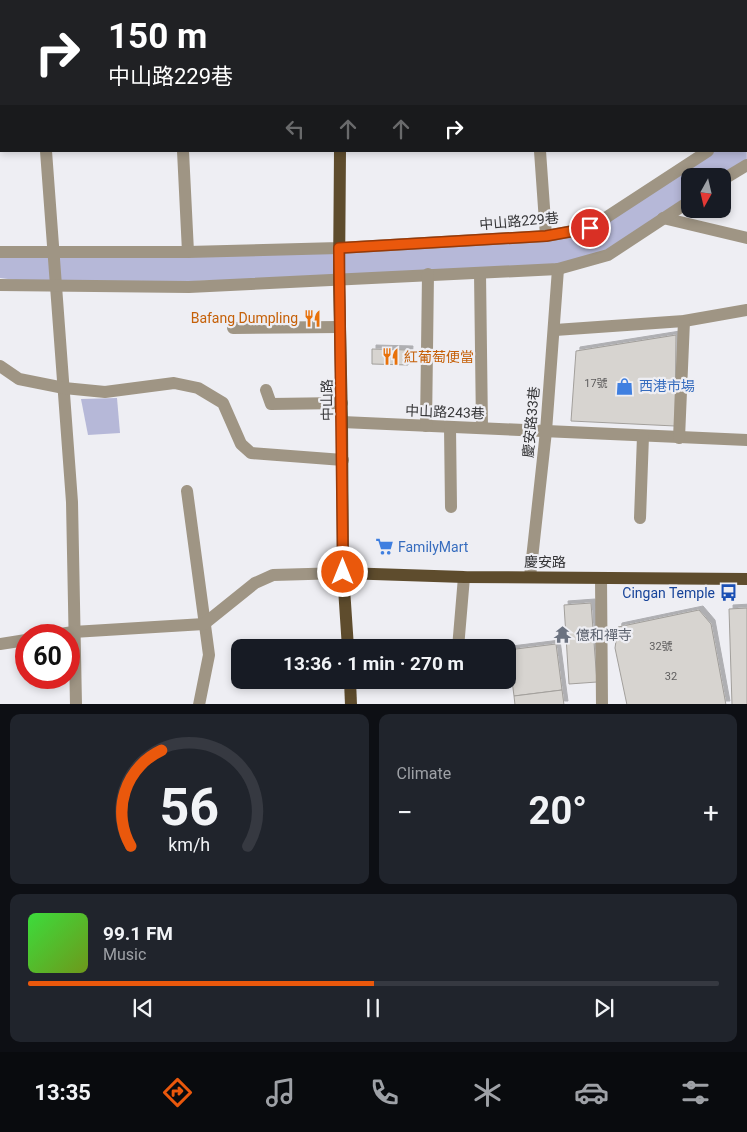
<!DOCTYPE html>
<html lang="en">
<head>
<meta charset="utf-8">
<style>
	:root { --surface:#171b24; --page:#20242c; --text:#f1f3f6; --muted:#9ea1a6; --line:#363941; --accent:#ea580c }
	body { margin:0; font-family:Roboto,"Noto Sans TC",sans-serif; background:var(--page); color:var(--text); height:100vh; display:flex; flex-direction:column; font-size:19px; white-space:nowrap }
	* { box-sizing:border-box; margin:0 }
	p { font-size:16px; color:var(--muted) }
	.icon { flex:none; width:28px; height:28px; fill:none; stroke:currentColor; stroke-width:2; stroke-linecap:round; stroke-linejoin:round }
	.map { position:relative; height:704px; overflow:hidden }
	.details { display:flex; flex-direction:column; gap:10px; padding:10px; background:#0d0f14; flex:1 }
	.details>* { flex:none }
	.banner { position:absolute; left:0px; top:0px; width:748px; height:152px; box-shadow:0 2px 8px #0003; background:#202124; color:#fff; overflow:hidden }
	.needle { width:32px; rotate:188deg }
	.tools { position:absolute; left:681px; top:168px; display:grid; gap:10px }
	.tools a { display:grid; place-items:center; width:50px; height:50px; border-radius:10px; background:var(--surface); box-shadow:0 2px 8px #0003; font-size:25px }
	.speed { position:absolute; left:15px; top:624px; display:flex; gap:10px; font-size:25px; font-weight:700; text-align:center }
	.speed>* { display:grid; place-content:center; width:65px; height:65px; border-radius:50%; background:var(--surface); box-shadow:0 2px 8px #0003; line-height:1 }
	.speed .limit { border:8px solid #d22; background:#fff; color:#111 }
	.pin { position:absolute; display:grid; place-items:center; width:42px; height:42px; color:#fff; margin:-21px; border:2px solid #fff; border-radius:50%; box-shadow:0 1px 5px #0007 }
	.me { position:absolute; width:55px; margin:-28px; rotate:0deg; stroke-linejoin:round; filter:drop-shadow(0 0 4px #0008) }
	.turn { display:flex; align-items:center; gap:18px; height:105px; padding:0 25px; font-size:22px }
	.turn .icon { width:65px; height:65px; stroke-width:2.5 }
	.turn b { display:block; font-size:35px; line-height:42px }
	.lanes { display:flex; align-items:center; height:48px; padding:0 25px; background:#0003; justify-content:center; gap:25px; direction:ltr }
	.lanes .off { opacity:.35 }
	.big { font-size:38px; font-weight:700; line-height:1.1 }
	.details .widget { flex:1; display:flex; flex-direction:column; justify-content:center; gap:8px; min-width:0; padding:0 18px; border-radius:10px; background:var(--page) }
	.details .dial { align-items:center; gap:0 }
	.dial svg { height:130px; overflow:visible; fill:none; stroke:var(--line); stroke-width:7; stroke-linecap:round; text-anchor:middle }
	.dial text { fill:var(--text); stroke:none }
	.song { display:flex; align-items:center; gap:15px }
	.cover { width:60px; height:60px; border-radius:8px; background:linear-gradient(135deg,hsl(120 70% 55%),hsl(80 70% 35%)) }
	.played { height:5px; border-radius:2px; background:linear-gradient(90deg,var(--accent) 50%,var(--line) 50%) }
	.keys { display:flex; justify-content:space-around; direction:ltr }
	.heat { display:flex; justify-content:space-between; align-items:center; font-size:28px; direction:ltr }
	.details .tiles { flex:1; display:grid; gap:10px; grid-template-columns:1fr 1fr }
	.widget:last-child { grid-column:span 2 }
	.trip { position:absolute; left:231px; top:639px; width:285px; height:50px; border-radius:10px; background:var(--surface); box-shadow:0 2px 8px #0003; font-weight:700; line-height:50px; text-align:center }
	.tabs { display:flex; height:80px; justify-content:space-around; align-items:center; background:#090b0e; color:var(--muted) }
	.tabs .icon { width:35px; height:35px }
	.tabs .current { color:var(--accent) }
	.tabs b { font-size:22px; color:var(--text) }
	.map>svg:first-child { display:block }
</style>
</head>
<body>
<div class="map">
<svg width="747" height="705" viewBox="0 0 747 705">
	<defs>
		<filter id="shadow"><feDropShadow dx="4" dy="-4" stdDeviation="0" flood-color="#0004"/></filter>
	</defs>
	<rect width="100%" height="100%" fill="#eeeef3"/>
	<!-- green -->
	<g fill="#b6b8d8">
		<polygon points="746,126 747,165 722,176 690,176 690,201 608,255 558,269 480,273 55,285 0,278 0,247 188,252 590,228 708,151 746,151"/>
		<polygon points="117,398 120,433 88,435 81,399"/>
	</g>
	<!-- building -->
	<g fill="#d7d4d0" stroke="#a29f9b" filter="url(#shadow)">
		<polygon points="676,335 675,426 571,421 576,351"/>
		<polygon points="372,349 409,350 408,365 372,364"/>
		<polygon points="591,603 597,682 569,684 564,605"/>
		<polygon points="747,608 747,705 732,705 729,609"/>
		<polygon points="699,610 711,624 726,705 627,705 615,648 618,627"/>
		<polygon points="556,644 562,690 514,696 508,650"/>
		<polygon points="562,690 564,705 515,705 514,696"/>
	</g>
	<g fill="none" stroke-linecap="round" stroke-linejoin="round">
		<!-- minor -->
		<g stroke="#9f9584" stroke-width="12">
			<polyline points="529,0 529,1"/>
			<polyline points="34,1 34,0"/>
			<polyline points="154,1 154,0"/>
			<polyline points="0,14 1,13"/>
			<polyline points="746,63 747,63"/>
			<polyline points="746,126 747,126"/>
			<polyline points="46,151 72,502 76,705"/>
			<polyline points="183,151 188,252"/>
			<polyline points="540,151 546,236"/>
			<polyline points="722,180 747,165"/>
			<polyline points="663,218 747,238"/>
			<polyline points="0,252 188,252 339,248 546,236 590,228 708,151"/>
			<polyline points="480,273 482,428"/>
			<polyline points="0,285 189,287 558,269 608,255 690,201"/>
			<polyline points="233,328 340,327"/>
			<polyline points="555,330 684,321 747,310"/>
			<polyline points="0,366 19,379 64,388 105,392 174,383 198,388 223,403 241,444 251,453 343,460"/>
			<polyline points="266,390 271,404 342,403"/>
			<polyline points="342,422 747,440"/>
			<polyline points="426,426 428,274"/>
			<polyline points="450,427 451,507"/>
			<polyline points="679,438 684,321"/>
			<polyline points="187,491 209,655 199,705"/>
			<polyline points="640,518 643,436"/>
			<polyline points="530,577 546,431 558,269"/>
			<polyline points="601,578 602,705"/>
			<polyline points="54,635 73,632 204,624 255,583 273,575 343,573"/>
			<polyline points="0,644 26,640"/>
			<polyline points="458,648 464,577"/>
		</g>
		<!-- major -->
		<g stroke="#5e4c2d" stroke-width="12">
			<polyline points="342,1 342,0"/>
			<polyline points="340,151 339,278 342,422 343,573 348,648"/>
			<polyline points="343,573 464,577 747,579"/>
			<polyline points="350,680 351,705"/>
		</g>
	</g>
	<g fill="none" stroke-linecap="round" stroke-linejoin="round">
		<defs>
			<polyline id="route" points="343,572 339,248 546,236 590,228"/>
		</defs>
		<!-- route casing -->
		<use href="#route" stroke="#983908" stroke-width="12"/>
		<!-- route -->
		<use href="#route" stroke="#ea580c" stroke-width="9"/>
	</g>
	<!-- icons -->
	<defs>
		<symbol id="restaurant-bare" viewBox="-9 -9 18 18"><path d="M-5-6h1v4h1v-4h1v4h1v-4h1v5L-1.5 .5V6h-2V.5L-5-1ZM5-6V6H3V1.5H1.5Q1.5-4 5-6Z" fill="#e8710a" stroke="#eeeef3" stroke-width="2.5" paint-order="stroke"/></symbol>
		<symbol id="shop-bare" viewBox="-9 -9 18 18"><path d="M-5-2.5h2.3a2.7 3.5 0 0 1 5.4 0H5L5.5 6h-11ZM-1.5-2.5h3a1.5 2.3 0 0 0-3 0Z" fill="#3f7fe0" stroke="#eeeef3" stroke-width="2.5" paint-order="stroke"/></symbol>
		<symbol id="supermarket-bare" viewBox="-9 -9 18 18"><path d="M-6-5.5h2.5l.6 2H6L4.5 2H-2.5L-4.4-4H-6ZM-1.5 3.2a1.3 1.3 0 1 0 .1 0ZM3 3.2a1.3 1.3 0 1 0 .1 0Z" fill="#3f7fe0" stroke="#eeeef3" stroke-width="2.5" paint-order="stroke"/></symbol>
		<symbol id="bus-bare" viewBox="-9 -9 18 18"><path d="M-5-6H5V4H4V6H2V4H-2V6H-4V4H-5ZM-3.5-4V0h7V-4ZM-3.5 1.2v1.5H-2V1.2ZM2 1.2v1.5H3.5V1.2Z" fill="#1a4fb4" stroke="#eeeef3" stroke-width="2.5" paint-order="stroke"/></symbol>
		<symbol id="temple-bare" viewBox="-9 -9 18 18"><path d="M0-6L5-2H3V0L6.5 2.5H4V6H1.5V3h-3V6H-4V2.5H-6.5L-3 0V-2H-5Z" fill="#6b7280" stroke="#eeeef3" stroke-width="2.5" paint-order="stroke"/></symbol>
	</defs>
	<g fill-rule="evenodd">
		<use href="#restaurant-bare" x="300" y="306" width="25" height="25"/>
		<use href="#restaurant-bare" x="378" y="344" width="25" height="25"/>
		<use href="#shop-bare" x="612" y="374" width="25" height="25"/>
		<use href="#supermarket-bare" x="372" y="534" width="25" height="25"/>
		<use href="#bus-bare" x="716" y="580" width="25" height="25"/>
		<use href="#temple-bare" x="550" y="622" width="25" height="25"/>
	</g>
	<g text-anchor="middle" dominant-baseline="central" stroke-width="4.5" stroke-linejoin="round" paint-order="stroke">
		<!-- number labels -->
		<g font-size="11" fill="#5e5d5d">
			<text x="596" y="383">17號</text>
			<text x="661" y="646">32號</text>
			<text x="671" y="676">32</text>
		</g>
		<!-- street labels -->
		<g font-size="14" fill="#353537" stroke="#eeeef3">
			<text transform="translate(519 221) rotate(-5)">中山路229巷</text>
			<text transform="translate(327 400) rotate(-91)">中山路</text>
			<text transform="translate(445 412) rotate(2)">中山路243巷</text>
			<text transform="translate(531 422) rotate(-85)">慶安路33巷</text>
			<text x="545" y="562">慶安路</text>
		</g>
		<!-- food labels -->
		<g font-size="14" fill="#c56008" stroke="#eeeef3" text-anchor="end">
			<text x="298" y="318">Bafang Dumpling</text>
			<text x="404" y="357" text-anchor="start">紅葡萄便當</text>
		</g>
		<!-- shop labels -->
		<g font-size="14" fill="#366cbe" stroke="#eeeef3" text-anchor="start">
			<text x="639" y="386">西港市場</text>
			<text x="398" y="547">FamilyMart</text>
		</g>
		<!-- transit labels -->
		<g font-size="14" fill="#164399" stroke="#eeeef3" text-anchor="end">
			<text x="715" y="593">Cingan Temple</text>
		</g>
		<!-- worship labels -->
		<g font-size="14" fill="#5b616d" stroke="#eeeef3" text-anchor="start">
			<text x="576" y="635">億和禪寺</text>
		</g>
	</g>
</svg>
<div class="tools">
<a><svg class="needle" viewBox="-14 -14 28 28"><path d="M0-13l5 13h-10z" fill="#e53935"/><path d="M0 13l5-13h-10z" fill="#9ea1a6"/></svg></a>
</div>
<div class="speed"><div class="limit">60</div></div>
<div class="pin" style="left:590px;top:228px;background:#d93025"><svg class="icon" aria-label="arrive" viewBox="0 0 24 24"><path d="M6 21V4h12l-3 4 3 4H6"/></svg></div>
<svg class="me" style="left:343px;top:572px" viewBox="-20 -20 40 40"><circle r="17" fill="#ea580c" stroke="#fff" stroke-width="3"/><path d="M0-11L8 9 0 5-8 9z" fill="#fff"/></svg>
<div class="trip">13:36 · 1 min · 270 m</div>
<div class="banner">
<div class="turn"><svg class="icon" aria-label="right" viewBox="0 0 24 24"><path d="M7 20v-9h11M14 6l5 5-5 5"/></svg><div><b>150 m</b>中山路229巷</div></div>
<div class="lanes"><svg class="icon off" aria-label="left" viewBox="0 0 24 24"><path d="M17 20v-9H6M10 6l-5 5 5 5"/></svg><svg class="icon off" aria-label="ahead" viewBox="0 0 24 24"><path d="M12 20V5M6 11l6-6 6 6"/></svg><svg class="icon off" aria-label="ahead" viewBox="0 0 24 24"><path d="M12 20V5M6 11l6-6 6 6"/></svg><svg class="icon" aria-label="right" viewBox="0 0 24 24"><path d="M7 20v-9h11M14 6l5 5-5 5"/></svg></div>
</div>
</div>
<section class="details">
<div class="tiles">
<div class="widget dial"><svg viewBox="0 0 100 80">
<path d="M14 69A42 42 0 1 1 86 69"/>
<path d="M14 69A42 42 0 0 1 33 10" stroke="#ea580c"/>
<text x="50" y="56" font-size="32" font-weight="700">56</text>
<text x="50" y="72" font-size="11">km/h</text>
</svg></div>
<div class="widget"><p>Climate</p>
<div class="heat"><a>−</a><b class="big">20°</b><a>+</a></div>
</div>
<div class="widget">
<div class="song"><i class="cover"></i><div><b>99.1 FM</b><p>Music</p></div></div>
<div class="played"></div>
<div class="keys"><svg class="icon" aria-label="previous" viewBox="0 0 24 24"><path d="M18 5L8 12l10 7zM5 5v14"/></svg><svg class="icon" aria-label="pause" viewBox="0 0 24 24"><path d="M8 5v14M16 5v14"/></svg><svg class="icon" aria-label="next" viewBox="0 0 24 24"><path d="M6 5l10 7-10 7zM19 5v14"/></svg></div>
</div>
</div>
</section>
<nav class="tabs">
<b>13:35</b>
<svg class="icon current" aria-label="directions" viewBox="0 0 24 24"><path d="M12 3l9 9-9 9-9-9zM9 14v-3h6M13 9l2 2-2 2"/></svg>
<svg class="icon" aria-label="music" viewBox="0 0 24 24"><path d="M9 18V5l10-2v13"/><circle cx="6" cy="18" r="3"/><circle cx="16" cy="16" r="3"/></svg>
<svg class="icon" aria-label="phone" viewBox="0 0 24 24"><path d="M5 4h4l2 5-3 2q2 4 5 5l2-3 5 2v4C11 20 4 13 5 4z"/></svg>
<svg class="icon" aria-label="climate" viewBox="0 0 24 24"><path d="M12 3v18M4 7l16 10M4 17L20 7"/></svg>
<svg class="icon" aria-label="car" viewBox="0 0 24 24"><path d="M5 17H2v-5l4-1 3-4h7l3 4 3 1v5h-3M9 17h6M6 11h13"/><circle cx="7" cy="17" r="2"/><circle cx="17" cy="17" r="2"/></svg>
<svg class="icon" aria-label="filters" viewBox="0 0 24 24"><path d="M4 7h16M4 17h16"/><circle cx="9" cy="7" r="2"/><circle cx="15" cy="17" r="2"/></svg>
</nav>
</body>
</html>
